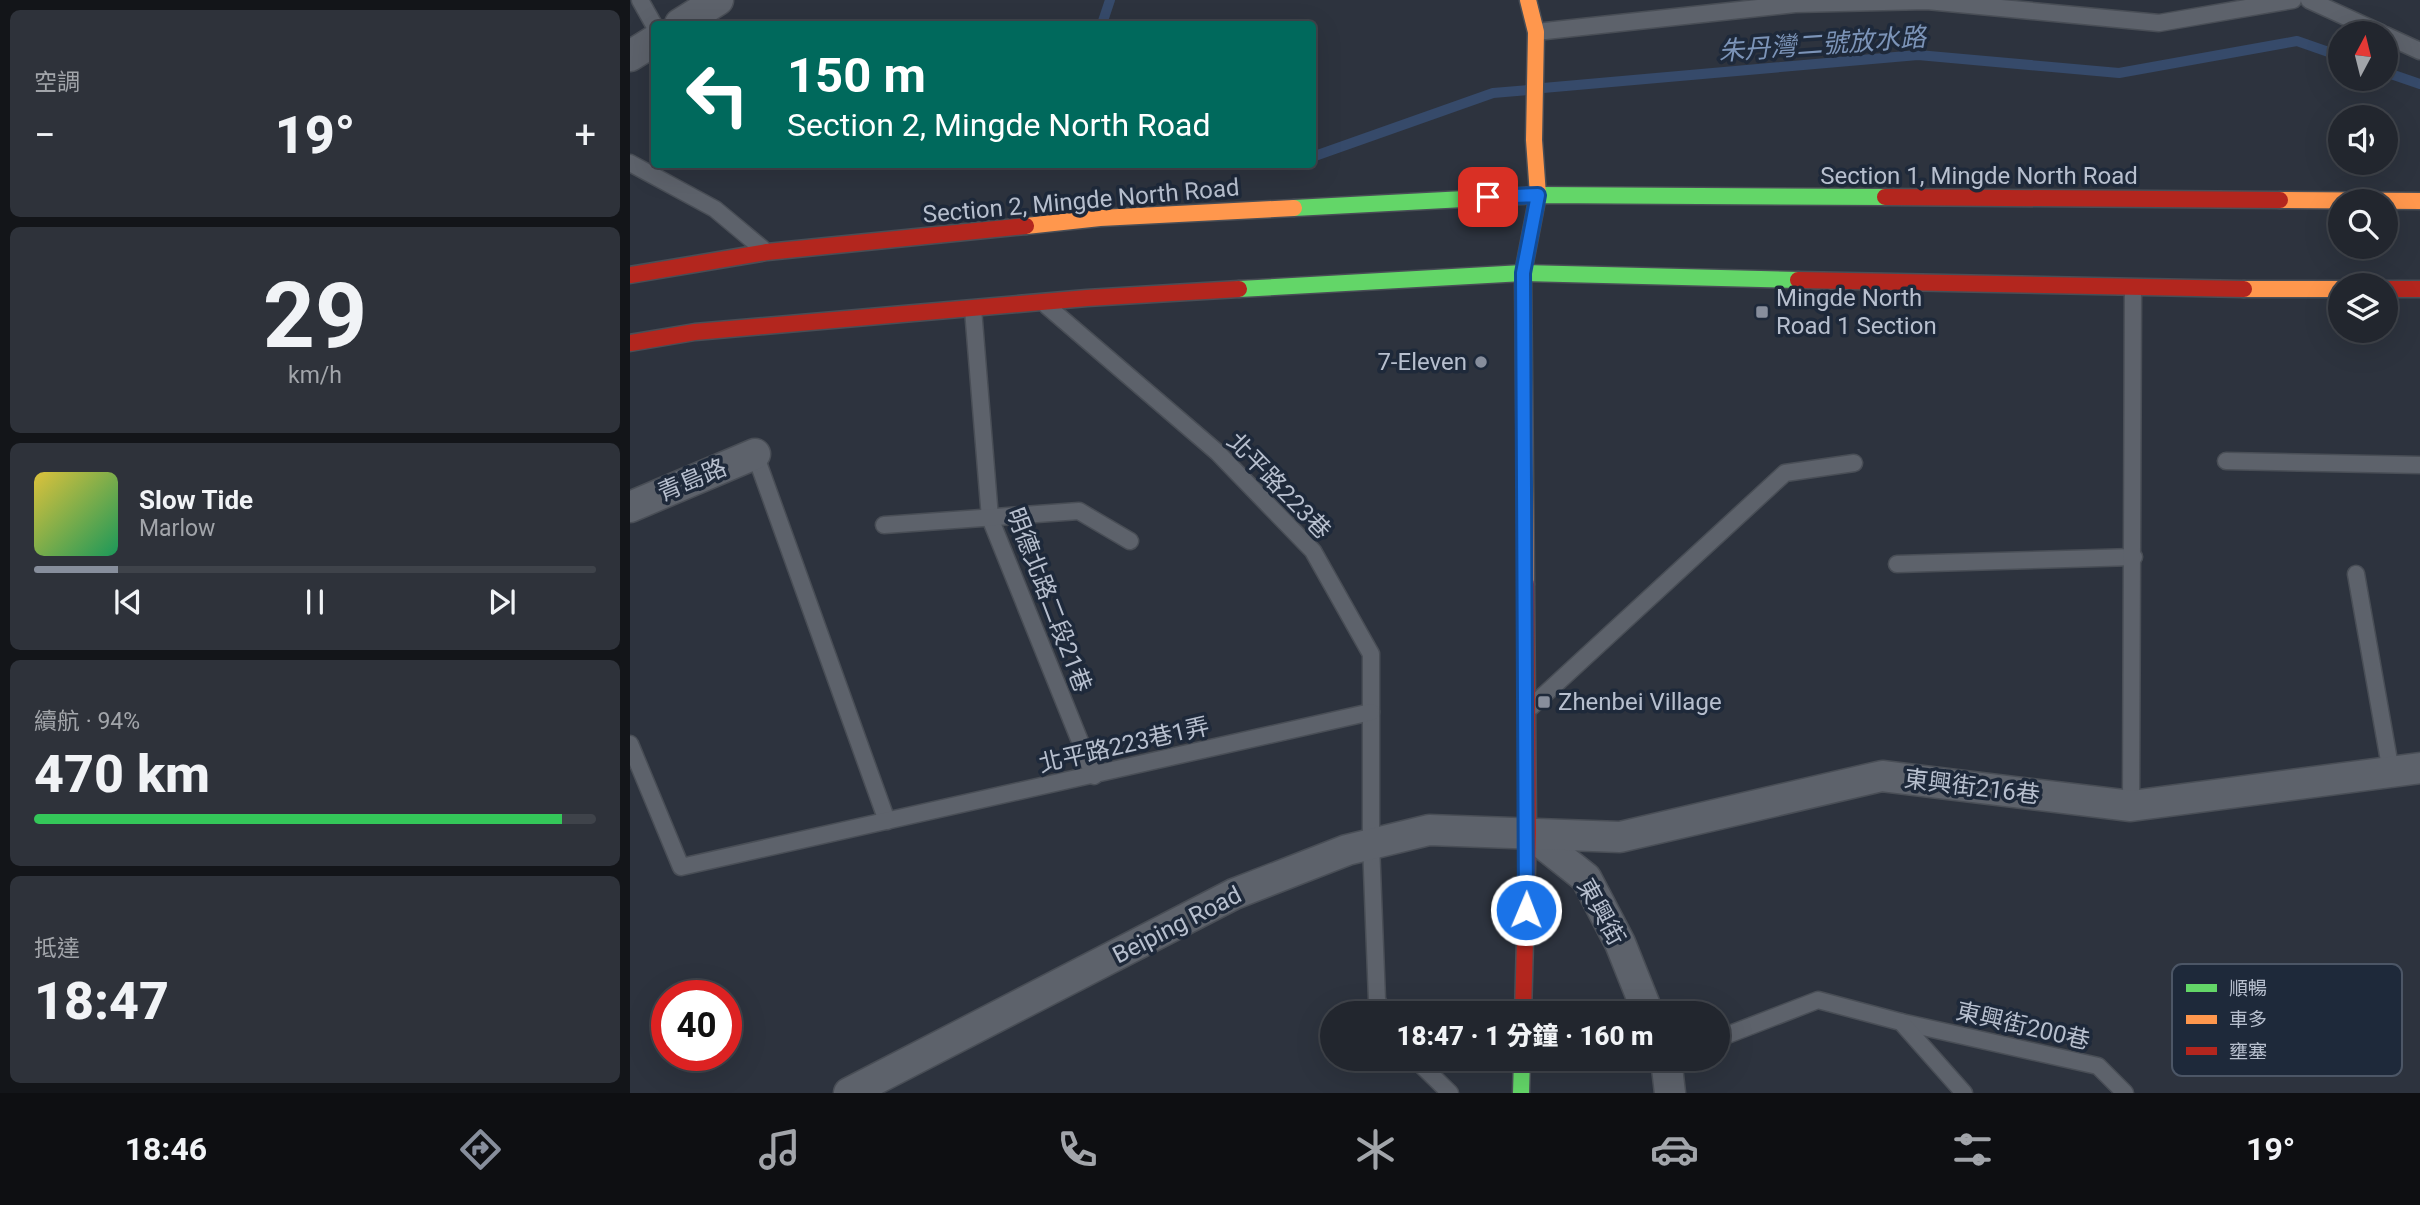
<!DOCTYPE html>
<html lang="zh-TW">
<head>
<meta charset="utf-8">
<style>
	:root { --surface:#22262e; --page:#2e323a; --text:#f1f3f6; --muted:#a2a5aa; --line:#3f434a; --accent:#878e9c }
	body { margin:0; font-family:Roboto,"Noto Sans TC",sans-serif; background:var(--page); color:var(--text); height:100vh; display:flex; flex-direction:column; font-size:26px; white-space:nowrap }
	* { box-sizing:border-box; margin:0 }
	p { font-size:23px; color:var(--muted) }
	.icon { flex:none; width:38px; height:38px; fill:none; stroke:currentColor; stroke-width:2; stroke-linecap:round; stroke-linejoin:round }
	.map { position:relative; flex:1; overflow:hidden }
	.details { display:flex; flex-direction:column; gap:10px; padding:10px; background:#131519; width:630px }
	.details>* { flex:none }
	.guide { position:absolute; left:21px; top:21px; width:665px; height:147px; border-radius:7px; box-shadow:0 7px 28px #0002,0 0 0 2px var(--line); background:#00695c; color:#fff; overflow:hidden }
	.needle { width:46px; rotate:7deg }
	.controls { position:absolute; left:1698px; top:21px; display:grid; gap:14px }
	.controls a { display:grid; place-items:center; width:70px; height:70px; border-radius:50%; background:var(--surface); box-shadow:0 7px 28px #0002,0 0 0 2px var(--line); font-size:35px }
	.speed { position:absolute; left:21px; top:980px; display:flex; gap:14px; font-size:35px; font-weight:700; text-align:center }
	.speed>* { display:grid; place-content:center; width:91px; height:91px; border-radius:50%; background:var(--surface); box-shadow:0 7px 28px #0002,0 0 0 2px var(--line); line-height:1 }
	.speed .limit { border:10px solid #d22; background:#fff; color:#111 }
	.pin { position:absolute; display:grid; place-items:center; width:60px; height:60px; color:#fff; margin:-30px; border-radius:14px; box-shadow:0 4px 10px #0006 }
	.me { position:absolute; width:77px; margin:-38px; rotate:1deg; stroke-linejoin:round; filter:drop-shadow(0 0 5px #0008) }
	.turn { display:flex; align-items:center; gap:24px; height:147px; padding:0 21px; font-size:32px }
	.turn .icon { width:91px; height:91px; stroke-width:2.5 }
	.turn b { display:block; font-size:49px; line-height:60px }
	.big { font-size:52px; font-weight:800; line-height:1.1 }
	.details .card { flex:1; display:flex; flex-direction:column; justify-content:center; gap:10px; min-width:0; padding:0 24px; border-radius:10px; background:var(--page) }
	.details .dial { align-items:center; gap:0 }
	.dial b { font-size:91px; line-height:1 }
	.song { display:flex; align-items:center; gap:21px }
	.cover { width:84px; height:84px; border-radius:10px; background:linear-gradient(135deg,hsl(50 70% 55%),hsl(150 70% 35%)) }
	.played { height:7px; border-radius:4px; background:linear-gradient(90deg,var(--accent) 15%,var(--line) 15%) }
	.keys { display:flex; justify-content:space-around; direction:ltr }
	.heat { display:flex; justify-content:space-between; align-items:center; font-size:38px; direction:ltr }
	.charge { height:10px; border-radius:5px; background:linear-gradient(90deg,#34c759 94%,var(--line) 0) }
	.trip { position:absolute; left:690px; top:1001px; width:410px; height:70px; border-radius:35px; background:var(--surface); box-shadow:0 7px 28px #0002,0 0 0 2px var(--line); font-weight:800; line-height:70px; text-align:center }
	.tabs { display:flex; height:112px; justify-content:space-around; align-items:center; background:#0e0f12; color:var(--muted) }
	.tabs .icon { width:49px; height:49px }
	.tabs .selected { color:var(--accent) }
	.tabs b { font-size:32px; color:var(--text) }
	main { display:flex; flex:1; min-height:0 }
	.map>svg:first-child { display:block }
</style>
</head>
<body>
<main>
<section class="details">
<div class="card"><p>空調</p>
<div class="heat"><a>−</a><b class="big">19°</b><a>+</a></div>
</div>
<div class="card dial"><b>29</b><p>km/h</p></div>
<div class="card">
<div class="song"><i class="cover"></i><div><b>Slow Tide</b><p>Marlow</p></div></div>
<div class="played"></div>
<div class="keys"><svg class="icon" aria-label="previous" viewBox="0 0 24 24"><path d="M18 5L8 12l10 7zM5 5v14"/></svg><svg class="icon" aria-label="pause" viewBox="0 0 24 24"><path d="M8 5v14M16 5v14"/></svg><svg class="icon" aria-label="next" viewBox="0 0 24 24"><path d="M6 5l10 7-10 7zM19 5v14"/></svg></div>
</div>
<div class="card"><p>續航 · 94%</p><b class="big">470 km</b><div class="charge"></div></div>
<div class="card"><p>抵達</p><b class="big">18:47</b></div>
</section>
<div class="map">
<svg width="1790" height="1093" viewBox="0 0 1790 1093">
	<rect width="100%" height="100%" fill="#2d333e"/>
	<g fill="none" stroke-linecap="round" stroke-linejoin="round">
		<!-- stream -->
		<g stroke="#364a6a" stroke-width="10">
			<polyline points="472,24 480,0"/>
			<polyline points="1755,72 1790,84"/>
			<polyline points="913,88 1288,55 1489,73 1667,41 1710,56"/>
			<polyline points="682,157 863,93 898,90"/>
		</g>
		<defs>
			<g id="lane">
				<polyline points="10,0 24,25"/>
				<polyline points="1679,0 1751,33"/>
				<polyline points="906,32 1165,4 1297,1 1529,23 1663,0"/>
				<polyline points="1755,35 1790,51"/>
				<polyline points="0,163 85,209 133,249"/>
				<polyline points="417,306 587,452 683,551 741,654 741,844 747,1000 754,1013"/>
				<polyline points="343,309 360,518 464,776"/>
				<polyline points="125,454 257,821"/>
				<polyline points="1596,461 1790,465"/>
				<polyline points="254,525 449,511 500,541"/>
				<polyline points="1267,564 1504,557"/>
				<polyline points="1726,574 1761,772"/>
				<polyline points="901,707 1155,473 1224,463"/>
				<polyline points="0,744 51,867 741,712"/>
				<polyline points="1501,806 1503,289"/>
				<polyline points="1271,1022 1468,1066 1495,1093"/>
				<polyline points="1087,1039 1188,1000 1271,1022 1334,1093"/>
				<polyline points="785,1059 820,1093"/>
			</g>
			<g id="street">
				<polyline points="50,24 88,0"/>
				<polyline points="0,56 24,41"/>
				<polyline points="0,507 125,454"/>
				<polyline points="898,832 956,878 990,943 1018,1013"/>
				<polyline points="1036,1059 1040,1093"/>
				<polyline points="219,1093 604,894 717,850 799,830 990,837 1252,776 1501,806 1790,768"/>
			</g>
			<g id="fast">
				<polyline points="664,208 908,195 1255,197"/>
				<polyline points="609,289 893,273 1168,280"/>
				<polyline points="891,1093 892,1059"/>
			</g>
			<g id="slow">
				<polyline points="1650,200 1790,201"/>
				<polyline points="396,226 470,218 664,208"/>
				<polyline points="1614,289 1710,289"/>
				<polyline points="896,584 893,273 908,195 904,140 906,32 898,0"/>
			</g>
			<g id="jam">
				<polyline points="1255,197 1650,200"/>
				<polyline points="0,275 137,252 396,226"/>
				<polyline points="1168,280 1614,289"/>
				<polyline points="1755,289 1790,289"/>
				<polyline points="0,343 65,332 457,298 609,289"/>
				<polyline points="893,1013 898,832 896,584"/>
			</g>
		</defs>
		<!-- lane casing -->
		<use href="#lane" stroke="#494e56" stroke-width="19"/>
		<!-- street casing -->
		<use href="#street" stroke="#494e56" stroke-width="33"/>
		<!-- fast casing -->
		<use href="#fast" stroke="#494e56" stroke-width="19"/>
		<!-- slow casing -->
		<use href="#slow" stroke="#494e56" stroke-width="19"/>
		<!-- jam casing -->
		<use href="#jam" stroke="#494e56" stroke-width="19"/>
		<!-- lane -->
		<use href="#lane" stroke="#5d626b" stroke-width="16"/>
		<!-- street -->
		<use href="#street" stroke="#5d626b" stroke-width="30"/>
		<!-- fast -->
		<use href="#fast" stroke="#63d668" stroke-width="16"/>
		<!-- slow -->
		<use href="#slow" stroke="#ff974d" stroke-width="16"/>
		<!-- jam -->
		<use href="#jam" stroke="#b3261e" stroke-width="16"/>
	</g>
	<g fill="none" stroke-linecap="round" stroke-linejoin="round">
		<defs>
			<polyline id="route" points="858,197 908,195 893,273 896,910"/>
		</defs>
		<!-- route casing -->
		<use href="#route" stroke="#114b97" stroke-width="18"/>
		<!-- route -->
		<use href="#route" stroke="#1a73e8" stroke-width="12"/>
	</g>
	<!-- markers -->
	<g fill="#878e9c" stroke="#1e293a" stroke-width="2.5">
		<rect x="1125" y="305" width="14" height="14" rx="3.5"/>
		<circle cx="851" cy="362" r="7"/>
		<rect x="907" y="695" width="14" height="14" rx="3.5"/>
	</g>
	<g text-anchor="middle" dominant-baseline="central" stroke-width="7" stroke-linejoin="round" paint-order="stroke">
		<!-- street labels -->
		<g font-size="24" fill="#b7bfce" stroke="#1e293a">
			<text x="1349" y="176">Section 1, Mingde North Road</text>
			<text transform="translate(451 201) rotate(-5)">Section 2, Mingde North Road</text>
			<text transform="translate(62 480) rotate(-23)">青島路</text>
			<text transform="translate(649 486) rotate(46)">北平路223巷</text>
			<text transform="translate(419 600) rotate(69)">明德北路二段21巷</text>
			<text transform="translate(494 745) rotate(-13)">北平路223巷1弄</text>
			<text transform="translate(1342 787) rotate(7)">東興街216巷</text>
			<text transform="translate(971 912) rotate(61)">東興街</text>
			<text transform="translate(547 925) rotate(-27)">Beiping Road</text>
			<text transform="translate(1393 1026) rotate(13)">東興街200巷</text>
		</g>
		<!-- poi labels -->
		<g font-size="24" fill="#b7bfce" stroke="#1e293a" text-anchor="start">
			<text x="1146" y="298">Mingde North<tspan x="1146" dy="28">Road 1 Section</tspan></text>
			<text x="837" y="362" text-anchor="end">7-Eleven</text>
			<text x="928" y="702">Zhenbei Village</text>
		</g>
		<!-- water labels -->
		<g font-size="26" font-style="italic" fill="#7c94b8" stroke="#1e293a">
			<text transform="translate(1192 44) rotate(-4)">朱丹灣二號放水路</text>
		</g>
	</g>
	<!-- legend -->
	<rect x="1542" y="964" width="230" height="112" rx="10" fill="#1e293a" stroke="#4c5666" stroke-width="2"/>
	<rect x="1556" y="984" width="31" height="8" fill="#63d668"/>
	<rect x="1556" y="1015" width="31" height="9" fill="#ff974d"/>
	<rect x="1556" y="1047" width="31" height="8" fill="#b3261e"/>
	<g font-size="19" fill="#b7bfce">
		<text x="1599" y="995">順暢</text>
		<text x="1599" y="1026">車多</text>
		<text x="1599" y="1058">壅塞</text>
	</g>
</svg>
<div class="controls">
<a><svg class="needle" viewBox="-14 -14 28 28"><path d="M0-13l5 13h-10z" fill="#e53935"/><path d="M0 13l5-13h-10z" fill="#a2a5aa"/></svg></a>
<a><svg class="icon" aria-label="sound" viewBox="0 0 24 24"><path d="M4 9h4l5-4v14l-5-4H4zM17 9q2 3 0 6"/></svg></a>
<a><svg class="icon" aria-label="search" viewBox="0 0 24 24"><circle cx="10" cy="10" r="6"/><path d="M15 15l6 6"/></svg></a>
<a><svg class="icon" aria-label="layers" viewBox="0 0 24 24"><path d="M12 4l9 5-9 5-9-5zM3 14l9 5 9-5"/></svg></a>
</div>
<div class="speed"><div class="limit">40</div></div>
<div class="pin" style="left:858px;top:197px;background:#d93025"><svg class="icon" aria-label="arrive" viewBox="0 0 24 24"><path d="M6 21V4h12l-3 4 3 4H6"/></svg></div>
<svg class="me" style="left:896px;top:910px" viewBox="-20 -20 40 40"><circle r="17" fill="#1a73e8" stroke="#fff" stroke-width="3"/><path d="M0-11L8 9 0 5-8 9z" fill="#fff"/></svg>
<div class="trip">18:47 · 1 分鐘 · 160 m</div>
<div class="guide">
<div class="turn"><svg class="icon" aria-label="left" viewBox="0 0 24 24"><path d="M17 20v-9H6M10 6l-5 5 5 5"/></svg><div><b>150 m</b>Section 2, Mingde North Road</div></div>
</div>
</div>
</main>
<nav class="tabs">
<b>18:46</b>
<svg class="icon selected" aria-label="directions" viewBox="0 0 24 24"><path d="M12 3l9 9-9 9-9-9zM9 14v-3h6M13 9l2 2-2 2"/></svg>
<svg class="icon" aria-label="music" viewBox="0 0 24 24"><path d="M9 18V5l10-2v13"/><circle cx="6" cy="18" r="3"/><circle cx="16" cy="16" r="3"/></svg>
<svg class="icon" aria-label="phone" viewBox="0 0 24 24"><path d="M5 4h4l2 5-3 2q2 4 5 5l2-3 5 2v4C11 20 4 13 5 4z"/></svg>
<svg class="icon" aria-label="climate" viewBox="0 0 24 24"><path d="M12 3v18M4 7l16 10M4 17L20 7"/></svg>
<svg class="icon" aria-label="car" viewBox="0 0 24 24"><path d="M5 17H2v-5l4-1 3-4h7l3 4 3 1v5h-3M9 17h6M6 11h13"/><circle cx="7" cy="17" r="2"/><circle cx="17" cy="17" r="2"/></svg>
<svg class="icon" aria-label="filters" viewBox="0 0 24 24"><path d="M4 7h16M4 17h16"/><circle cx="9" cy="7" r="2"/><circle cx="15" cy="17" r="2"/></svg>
<b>19°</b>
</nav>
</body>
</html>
